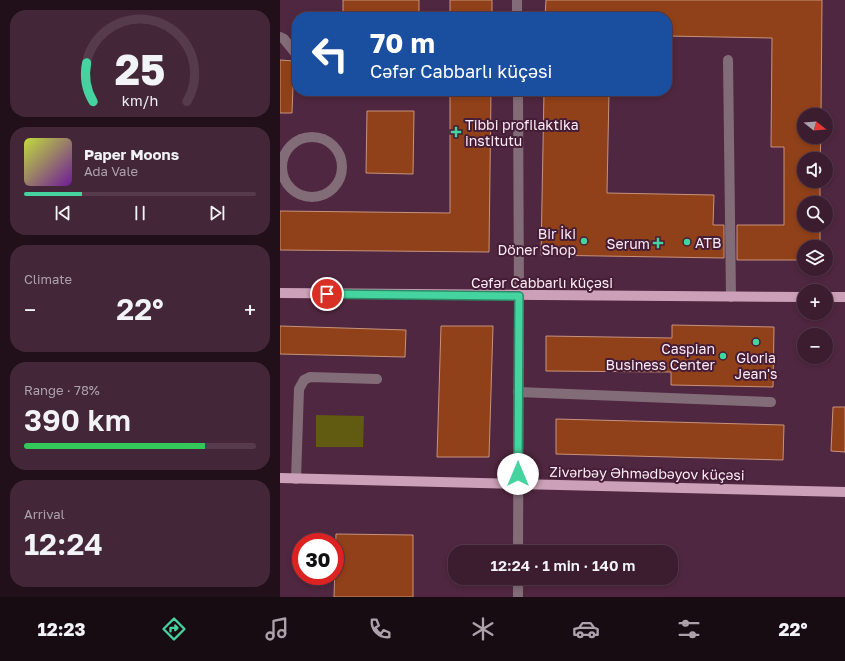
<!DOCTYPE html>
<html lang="en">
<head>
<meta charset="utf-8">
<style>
	:root { --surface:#3c1d30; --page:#432638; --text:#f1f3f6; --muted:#aca2ab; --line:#553b4c; --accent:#45d49f }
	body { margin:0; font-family:"Golos Text",sans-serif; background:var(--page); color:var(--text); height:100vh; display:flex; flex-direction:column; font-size:15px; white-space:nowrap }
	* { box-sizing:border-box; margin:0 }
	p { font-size:13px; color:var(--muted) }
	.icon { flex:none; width:22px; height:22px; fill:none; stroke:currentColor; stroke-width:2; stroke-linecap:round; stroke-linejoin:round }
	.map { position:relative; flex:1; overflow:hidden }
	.panel { display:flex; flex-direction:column; gap:10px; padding:10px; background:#21101a; width:280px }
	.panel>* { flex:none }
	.guide { position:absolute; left:12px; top:12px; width:380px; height:84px; border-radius:16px; box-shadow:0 2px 6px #0003,0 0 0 1px var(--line); background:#1a4fa0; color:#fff; overflow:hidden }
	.needle { width:26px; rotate:107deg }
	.buttons { position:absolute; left:517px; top:108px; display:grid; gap:8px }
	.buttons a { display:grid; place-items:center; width:36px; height:36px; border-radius:50%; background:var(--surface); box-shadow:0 2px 6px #0003,0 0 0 1px var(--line); font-size:20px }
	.speed { position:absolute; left:12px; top:533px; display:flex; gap:8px; font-size:20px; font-weight:700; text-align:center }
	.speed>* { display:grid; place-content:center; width:52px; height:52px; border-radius:50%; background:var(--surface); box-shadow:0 2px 6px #0003,0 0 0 1px var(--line); line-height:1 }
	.speed .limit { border:6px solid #d22; background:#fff; color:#111 }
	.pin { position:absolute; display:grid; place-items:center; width:34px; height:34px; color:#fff; margin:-17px; border:2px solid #fff; border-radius:50%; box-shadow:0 1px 4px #0007 }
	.me { position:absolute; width:44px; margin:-22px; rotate:0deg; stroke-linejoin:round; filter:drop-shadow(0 0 3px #0008) }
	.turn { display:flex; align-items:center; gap:14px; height:84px; padding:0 12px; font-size:18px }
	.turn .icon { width:52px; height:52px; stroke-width:2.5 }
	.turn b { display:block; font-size:28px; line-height:34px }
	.big { font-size:30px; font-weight:600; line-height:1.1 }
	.panel .widget { flex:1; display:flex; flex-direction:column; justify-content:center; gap:6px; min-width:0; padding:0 14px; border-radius:16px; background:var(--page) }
	.panel .dial { align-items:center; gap:0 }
	.dial svg { height:104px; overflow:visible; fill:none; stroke:var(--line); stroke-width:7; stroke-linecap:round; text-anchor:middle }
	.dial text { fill:var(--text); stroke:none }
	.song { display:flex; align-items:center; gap:12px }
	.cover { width:48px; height:48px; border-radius:6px; background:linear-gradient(135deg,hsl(70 70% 55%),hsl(280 70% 35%)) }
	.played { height:4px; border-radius:2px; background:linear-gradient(90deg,var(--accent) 25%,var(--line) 25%) }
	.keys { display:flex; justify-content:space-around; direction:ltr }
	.heat { display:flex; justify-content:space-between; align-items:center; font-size:22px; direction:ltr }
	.charge { height:6px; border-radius:3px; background:linear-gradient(90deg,#34c759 78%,var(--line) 0) }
	.trip { position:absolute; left:168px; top:545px; width:230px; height:40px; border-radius:16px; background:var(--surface); box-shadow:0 2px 6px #0003,0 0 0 1px var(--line); font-weight:600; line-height:40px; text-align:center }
	.dock { display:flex; height:64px; justify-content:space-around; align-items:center; background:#180c13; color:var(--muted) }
	.dock .icon { width:28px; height:28px }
	.dock .selected { color:var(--accent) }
	.dock b { font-size:18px; color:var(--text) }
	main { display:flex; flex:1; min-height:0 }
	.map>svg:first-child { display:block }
</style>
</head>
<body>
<main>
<section class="panel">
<div class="widget dial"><svg viewBox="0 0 100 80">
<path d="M14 69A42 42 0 1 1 86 69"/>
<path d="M14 69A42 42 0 0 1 9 39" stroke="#45d49f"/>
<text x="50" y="56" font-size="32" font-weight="700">25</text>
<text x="50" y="72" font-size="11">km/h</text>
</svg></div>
<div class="widget">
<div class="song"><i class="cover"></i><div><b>Paper Moons</b><p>Ada Vale</p></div></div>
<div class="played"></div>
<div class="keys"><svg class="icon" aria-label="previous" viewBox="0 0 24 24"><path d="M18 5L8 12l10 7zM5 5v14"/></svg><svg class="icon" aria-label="pause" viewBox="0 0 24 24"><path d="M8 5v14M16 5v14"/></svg><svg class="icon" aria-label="next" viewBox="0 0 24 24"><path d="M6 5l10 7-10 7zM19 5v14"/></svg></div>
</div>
<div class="widget"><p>Climate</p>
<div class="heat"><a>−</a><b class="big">22°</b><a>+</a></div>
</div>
<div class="widget"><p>Range · 78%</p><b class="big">390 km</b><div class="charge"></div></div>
<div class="widget"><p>Arrival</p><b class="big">12:24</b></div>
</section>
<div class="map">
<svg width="565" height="597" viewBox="0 0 565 597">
	<rect width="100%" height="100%" fill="#502740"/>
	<!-- green -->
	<polygon fill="#615b12" points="36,415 84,416 83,447 36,447"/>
	<!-- building -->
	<g fill="#914119" stroke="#c7937d">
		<rect x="63" y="0" width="76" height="17"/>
		<rect x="170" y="0" width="42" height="17"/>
		<polygon points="266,0 542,0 541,115 524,115 524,137 541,137 540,159 524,159 524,181 540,181 540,203 524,203 524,225 540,225 540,247 524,247 524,260 457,260 457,225 504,225 504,147 491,147 492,38 387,36 387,17 265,17"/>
		<polygon points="0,60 14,61 12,113 0,113"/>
		<polygon points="170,91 211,91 209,252 0,250 0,211 170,213"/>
		<polygon points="264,91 329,91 327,193 434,195 433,225 444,225 444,258 261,255"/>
		<polygon points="87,111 134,111 133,174 86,173"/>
		<polygon points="392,325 494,327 493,387 391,385 391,372 266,371 266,336 392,338"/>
		<polygon points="0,326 126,330 125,357 0,354"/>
		<polygon points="161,326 213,326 209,457 157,457"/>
		<polygon points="553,407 565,407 565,452 551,451"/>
		<polygon points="276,419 504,425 503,460 276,454"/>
		<polygon points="56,534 133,535 133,597 54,597"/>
	</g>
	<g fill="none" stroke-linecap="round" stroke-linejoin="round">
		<!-- minor -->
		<g stroke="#826c78" stroke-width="10">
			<polyline points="237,0 237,17"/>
			<polyline points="0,37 4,39 17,55"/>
			<polyline points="448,60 451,297"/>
			<polyline points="238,91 239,296 238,552"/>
			<circle cx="32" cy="167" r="30"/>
			<polyline points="238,392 491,402"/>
			<polyline points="16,479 19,389 24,380 30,377 97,379"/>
			<polyline points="238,578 238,597"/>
		</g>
		<!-- major -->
		<g stroke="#cba0b8" stroke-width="10">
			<polyline points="0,293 524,297"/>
			<polyline points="546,297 565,297"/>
			<polyline points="0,478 565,492"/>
		</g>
	</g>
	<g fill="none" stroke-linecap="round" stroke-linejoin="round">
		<defs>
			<polyline id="route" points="47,294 239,296 238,474"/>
		</defs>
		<!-- route casing -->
		<use href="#route" stroke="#2d8a67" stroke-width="10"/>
		<!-- route -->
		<use href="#route" stroke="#45d49f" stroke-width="7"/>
	</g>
	<!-- markers -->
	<g fill="#45d49f" stroke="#451d36" stroke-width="1.5">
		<path d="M174 126h4v4h4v4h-4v4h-4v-4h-4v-4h4z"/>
		<circle cx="304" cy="241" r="4"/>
		<circle cx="407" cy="242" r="4"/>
		<path d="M376 237h4v4h4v4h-4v4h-4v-4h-4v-4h4z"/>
		<circle cx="476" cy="342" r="4"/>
		<circle cx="443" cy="356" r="4"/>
	</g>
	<g text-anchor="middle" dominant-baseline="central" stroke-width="4" stroke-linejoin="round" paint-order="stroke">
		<!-- poi labels -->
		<g font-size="14" fill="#fdecf5" stroke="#451d36" text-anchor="end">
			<text x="185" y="124" text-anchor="start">Tibbi profilaktika<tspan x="185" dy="16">institutu</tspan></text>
			<text x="296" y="233">Bir İki<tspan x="296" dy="16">Döner Shop</tspan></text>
			<text x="415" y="242" text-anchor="start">ATB</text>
			<text x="370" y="243">Serum</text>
			<text x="435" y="348">Caspian<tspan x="435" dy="16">Business Center</tspan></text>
			<text x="476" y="357" text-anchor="middle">Gloria<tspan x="476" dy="16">Jean's</tspan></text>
		</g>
		<!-- street labels -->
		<g font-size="14" fill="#fdecf5" stroke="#451d36">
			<text x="262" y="282">Cəfər Cabbarlı küçəsi</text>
			<text transform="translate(367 473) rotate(1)">Zivərbəy Əhmədbəyov küçəsi</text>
		</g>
	</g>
</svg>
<div class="buttons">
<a><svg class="needle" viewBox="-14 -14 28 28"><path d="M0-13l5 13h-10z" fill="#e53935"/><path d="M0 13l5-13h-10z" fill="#aca2ab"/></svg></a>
<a><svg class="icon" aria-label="sound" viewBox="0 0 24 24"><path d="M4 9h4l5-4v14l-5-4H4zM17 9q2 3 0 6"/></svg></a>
<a><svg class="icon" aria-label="search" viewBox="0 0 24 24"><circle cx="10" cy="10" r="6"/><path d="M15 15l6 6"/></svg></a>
<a><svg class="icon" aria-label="layers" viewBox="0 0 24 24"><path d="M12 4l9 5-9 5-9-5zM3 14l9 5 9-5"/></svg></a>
<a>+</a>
<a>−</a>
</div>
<div class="speed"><div class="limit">30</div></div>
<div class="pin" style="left:47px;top:294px;background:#d93025"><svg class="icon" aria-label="arrive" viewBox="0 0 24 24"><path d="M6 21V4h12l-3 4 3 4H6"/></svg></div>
<svg class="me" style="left:238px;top:474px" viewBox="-20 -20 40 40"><circle r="19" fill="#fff"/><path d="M0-13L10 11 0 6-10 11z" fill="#45d49f"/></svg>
<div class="trip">12:24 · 1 min · 140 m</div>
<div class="guide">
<div class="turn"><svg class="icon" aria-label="left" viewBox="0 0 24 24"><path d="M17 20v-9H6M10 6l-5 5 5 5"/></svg><div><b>70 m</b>Cəfər Cabbarlı küçəsi</div></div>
</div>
</div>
</main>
<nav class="dock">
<b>12:23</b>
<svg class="icon selected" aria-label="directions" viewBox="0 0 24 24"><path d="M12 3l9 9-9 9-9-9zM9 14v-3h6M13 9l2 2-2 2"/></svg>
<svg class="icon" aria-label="music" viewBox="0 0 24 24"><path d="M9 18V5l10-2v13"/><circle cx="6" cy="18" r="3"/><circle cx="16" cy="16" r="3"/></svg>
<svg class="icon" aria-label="phone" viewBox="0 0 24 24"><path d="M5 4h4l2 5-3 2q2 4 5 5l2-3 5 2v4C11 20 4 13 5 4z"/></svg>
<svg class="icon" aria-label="climate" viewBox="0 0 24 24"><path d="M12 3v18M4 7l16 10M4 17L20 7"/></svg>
<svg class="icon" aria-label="car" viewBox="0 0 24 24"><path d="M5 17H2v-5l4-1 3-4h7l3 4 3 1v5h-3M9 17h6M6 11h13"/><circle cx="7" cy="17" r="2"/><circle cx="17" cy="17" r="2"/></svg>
<svg class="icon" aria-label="filters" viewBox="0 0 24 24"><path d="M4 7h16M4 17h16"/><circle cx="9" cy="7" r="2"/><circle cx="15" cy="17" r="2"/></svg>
<b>22°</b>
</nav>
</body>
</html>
